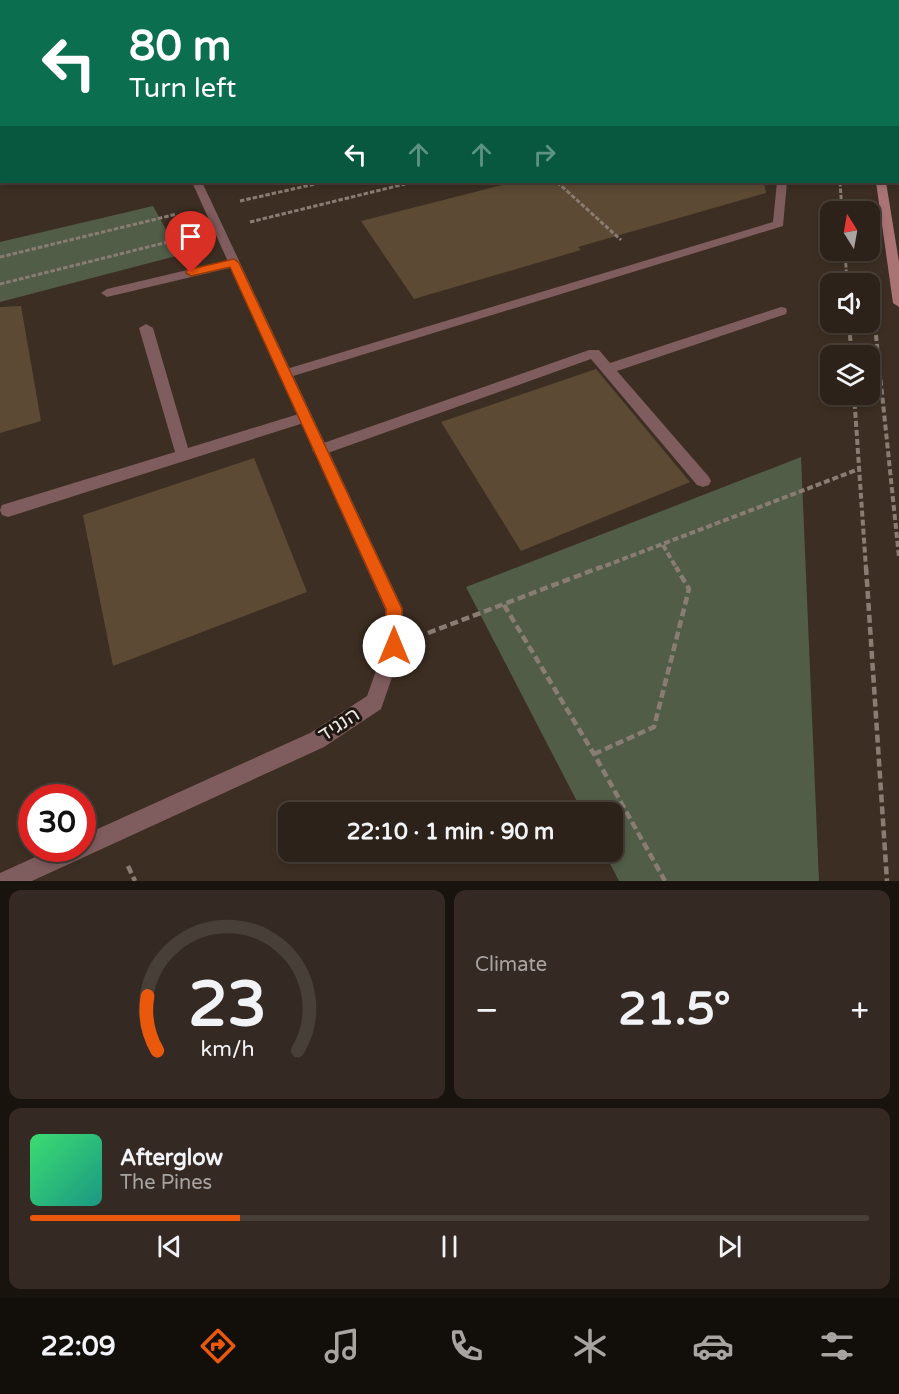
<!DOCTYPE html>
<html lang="en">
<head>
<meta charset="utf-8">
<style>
	:root { --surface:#2d221a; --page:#352a23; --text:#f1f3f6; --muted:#a7a4a2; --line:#483f39; --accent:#ea580c }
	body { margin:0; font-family:"Varela Round",Heebo,sans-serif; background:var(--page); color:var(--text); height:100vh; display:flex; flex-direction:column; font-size:22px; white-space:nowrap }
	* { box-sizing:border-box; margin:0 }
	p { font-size:20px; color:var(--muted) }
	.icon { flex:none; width:33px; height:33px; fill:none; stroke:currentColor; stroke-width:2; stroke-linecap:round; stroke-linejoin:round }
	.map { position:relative; height:881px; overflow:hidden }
	.panel { display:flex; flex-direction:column; gap:9px; padding:9px; background:#19130e; flex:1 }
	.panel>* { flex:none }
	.hud { position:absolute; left:0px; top:0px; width:900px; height:183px; box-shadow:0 3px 9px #0003,0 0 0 2px var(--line); background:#0b6e4f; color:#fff; overflow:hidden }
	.needle { width:39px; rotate:349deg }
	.controls { position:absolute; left:820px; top:201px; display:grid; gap:12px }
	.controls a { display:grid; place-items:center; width:60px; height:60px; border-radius:12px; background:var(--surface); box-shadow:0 3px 9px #0003,0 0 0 2px var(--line); font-size:30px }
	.speed { position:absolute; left:18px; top:784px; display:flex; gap:12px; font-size:30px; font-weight:700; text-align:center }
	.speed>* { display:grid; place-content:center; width:78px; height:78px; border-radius:50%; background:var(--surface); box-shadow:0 3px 9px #0003,0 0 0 2px var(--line); line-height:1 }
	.speed .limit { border:9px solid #d22; background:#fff; color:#111 }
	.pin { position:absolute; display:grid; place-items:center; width:51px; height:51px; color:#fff; margin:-62px -26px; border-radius:50% 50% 50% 0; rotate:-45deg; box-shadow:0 0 6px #0007 }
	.pin .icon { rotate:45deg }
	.me { position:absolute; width:66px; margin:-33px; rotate:0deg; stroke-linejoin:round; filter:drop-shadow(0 0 4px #0008) }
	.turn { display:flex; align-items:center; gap:21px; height:126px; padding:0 30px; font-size:27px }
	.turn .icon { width:78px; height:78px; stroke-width:2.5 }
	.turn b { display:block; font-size:42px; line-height:51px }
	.lanes { display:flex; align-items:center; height:57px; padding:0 30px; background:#0003; justify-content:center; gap:30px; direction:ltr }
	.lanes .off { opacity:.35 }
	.big { font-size:45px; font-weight:700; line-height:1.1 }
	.panel .widget { flex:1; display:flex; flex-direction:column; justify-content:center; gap:9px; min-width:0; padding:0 21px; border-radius:12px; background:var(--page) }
	.panel .dial { align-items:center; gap:0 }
	.dial svg { height:156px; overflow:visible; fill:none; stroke:var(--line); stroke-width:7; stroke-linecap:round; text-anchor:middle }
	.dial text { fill:var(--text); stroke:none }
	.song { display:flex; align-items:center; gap:18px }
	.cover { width:72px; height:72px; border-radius:9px; background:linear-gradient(135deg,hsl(140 70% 55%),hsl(170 70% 35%)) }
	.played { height:6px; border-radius:3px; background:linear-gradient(90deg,var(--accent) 25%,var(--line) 25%) }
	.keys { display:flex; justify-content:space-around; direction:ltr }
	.heat { display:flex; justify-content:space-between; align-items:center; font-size:33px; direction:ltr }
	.panel .tiles { flex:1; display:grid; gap:9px; grid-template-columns:1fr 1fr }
	.widget:last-child { grid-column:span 2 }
	.trip { position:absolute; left:278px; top:802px; width:345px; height:60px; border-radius:12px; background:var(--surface); box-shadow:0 3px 9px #0003,0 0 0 2px var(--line); font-weight:700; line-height:60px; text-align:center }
	.tab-bar { display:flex; height:96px; justify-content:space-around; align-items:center; background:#120e0a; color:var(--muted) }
	.tab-bar .icon { width:42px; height:42px }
	.tab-bar .current { color:var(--accent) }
	.tab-bar b { font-size:27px; color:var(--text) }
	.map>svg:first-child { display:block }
</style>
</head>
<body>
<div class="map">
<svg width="899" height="881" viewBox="0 0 899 881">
	<rect width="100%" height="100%" fill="#3c2e22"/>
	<!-- green -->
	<g fill="#515d47">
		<polygon points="153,206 180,255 0,302 0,242"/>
		<polygon points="801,457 819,881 619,881 604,852 612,852 612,813 583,813 466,587"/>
	</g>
	<!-- building -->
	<g fill="#5c4a34">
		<polygon points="514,182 764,182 766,193 578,247 581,250 414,299 361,221"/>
		<polygon points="21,306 41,421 0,433 0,307"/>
		<polygon points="596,369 690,482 521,551 441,422"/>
		<polygon points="254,458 307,592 113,666 83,515"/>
	</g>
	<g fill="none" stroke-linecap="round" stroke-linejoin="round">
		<!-- path-far3 -->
		<polyline stroke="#897d73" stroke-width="2" stroke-dasharray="4 1.5" stroke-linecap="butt" points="464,0 466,2"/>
		<!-- path-far2 -->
		<g stroke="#897d73" stroke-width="3" stroke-dasharray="4.5 2" stroke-linecap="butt">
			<polyline points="557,182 621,240"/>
			<polyline points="840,182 842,212"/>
			<polyline points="240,201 324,182"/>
			<polyline points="250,222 413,182"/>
			<polyline points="845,250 847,284"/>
			<polyline points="0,257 177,214"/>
			<polyline points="0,284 188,237"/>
			<polyline points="849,322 850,328"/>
			<polyline points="875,323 876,328"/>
		</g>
		<!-- path-far1 -->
		<g stroke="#897d73" stroke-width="4" stroke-dasharray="6 3" stroke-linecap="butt">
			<polyline points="849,326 852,356"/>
			<polyline points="875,326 899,557"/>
			<polyline points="854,394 866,569"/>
			<polyline points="663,545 677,569"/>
			<polyline points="597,569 859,469"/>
		</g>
		<!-- path -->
		<g stroke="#897d73" stroke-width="4.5" stroke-dasharray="8 4" stroke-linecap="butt">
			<polyline points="866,567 887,881"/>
			<polyline points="504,605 594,754 665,881"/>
			<polyline points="428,633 601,567"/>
			<polyline points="594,754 654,727 689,589 676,567"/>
			<polyline points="128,866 135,881"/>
		</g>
		<!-- lane -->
		<g fill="#7f5c5d" fill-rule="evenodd">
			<polygon points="330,0 338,0 340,2 331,2"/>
			<polygon points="552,0 560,0 561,2 553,2"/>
			<polygon points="659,0 668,0 670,2 660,2"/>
			<polygon points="777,182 787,182 783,226 290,377 285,379 278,374 280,371 773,222"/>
			<polygon points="234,259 240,263 238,266 107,297 101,293 107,289"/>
			<polygon points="781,307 786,308 787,311 786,314 617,371 709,477 711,481 709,485 703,487 697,485 591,359 325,454 315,454 312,450 315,446 589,350 599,350 610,363"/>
			<polygon points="146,324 153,328 188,448 305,412 312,417 310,421 8,517 2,515 0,510 2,505 175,452 139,328"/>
		</g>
		<!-- street -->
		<g fill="#7f5c5d" fill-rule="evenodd">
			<polygon points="171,0 185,0 168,2"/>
			<rect x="0" y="27" width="2" height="4"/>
			<polygon points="192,182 202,182 403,609 403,646 381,709 324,747 32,881 0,881 0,873 53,849 82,849 82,836 310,733 367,696 385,646 385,609"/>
		</g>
		<!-- secondary -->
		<g fill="#aa7475" fill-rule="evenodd">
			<rect x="856" y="0" width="8" height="2"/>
			<rect x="898" y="110" width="1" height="6"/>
			<polygon points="876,182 886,182 899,262 899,307 893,303"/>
		</g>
	</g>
	<!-- route -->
	<polygon fill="#ea580c" stroke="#983908" stroke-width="1.5" points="234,259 239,263 402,609 402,646 400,652 394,654 388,652 386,646 386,609 230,267 191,276 186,273 187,270"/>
	<g text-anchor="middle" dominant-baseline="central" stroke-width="6" stroke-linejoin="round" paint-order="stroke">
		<!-- street labels -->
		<g font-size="20" fill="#f1e7e0" stroke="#1e1712">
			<text transform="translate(339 725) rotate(-33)">הנגיד</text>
		</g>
	</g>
</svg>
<div class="controls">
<a><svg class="needle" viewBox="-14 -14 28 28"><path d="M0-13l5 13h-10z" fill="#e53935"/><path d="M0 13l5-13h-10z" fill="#a7a4a2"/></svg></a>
<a><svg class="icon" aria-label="sound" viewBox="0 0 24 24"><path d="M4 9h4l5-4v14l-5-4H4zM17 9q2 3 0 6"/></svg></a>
<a><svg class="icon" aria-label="layers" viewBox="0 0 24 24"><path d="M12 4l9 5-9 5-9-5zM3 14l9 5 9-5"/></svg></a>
</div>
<div class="speed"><div class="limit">30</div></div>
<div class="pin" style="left:191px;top:273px;background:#d93025"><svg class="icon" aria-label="arrive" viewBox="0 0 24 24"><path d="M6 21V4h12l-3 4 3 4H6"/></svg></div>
<svg class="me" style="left:394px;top:646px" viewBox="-20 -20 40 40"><circle r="19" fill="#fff"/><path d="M0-13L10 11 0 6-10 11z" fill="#ea580c"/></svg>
<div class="trip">22:10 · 1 min · 90 m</div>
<div class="hud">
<div class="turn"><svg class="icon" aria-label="left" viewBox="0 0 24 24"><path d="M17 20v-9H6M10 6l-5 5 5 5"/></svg><div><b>80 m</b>Turn left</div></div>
<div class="lanes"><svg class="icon" aria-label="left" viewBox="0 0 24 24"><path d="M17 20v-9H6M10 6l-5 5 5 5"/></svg><svg class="icon off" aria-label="ahead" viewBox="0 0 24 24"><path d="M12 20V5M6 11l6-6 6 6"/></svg><svg class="icon off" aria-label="ahead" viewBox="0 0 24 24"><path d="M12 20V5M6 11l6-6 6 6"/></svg><svg class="icon off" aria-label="right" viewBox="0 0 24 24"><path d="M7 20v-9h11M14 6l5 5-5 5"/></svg></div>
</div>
</div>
<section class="panel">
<div class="tiles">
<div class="widget dial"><svg viewBox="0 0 100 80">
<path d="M14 69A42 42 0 1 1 86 69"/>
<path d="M14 69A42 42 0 0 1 9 41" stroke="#ea580c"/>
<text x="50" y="56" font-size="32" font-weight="700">23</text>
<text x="50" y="72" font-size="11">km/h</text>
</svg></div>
<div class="widget"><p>Climate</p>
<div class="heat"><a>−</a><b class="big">21.5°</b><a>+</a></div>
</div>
<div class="widget">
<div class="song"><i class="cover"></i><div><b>Afterglow</b><p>The Pines</p></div></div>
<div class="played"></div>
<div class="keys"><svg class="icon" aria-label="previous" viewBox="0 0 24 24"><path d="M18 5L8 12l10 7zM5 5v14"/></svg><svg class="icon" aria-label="pause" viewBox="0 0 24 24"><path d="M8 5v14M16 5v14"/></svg><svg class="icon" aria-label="next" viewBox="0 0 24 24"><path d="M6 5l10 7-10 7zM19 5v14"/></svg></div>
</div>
</div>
</section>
<nav class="tab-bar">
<b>22:09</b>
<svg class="icon current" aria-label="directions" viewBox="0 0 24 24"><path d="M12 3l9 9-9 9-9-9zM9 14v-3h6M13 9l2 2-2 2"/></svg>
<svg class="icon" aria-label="music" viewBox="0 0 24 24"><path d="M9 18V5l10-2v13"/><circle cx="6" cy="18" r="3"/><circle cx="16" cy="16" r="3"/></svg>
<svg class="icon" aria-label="phone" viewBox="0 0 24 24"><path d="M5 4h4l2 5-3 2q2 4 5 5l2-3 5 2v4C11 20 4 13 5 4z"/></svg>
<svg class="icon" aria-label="climate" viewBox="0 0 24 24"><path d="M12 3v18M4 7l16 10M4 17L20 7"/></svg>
<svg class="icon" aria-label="car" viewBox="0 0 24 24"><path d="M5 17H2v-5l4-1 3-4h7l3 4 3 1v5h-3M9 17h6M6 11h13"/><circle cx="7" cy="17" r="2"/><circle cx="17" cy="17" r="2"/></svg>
<svg class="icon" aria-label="filters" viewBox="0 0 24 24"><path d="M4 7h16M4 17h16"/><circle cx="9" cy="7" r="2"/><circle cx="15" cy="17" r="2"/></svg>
</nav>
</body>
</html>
